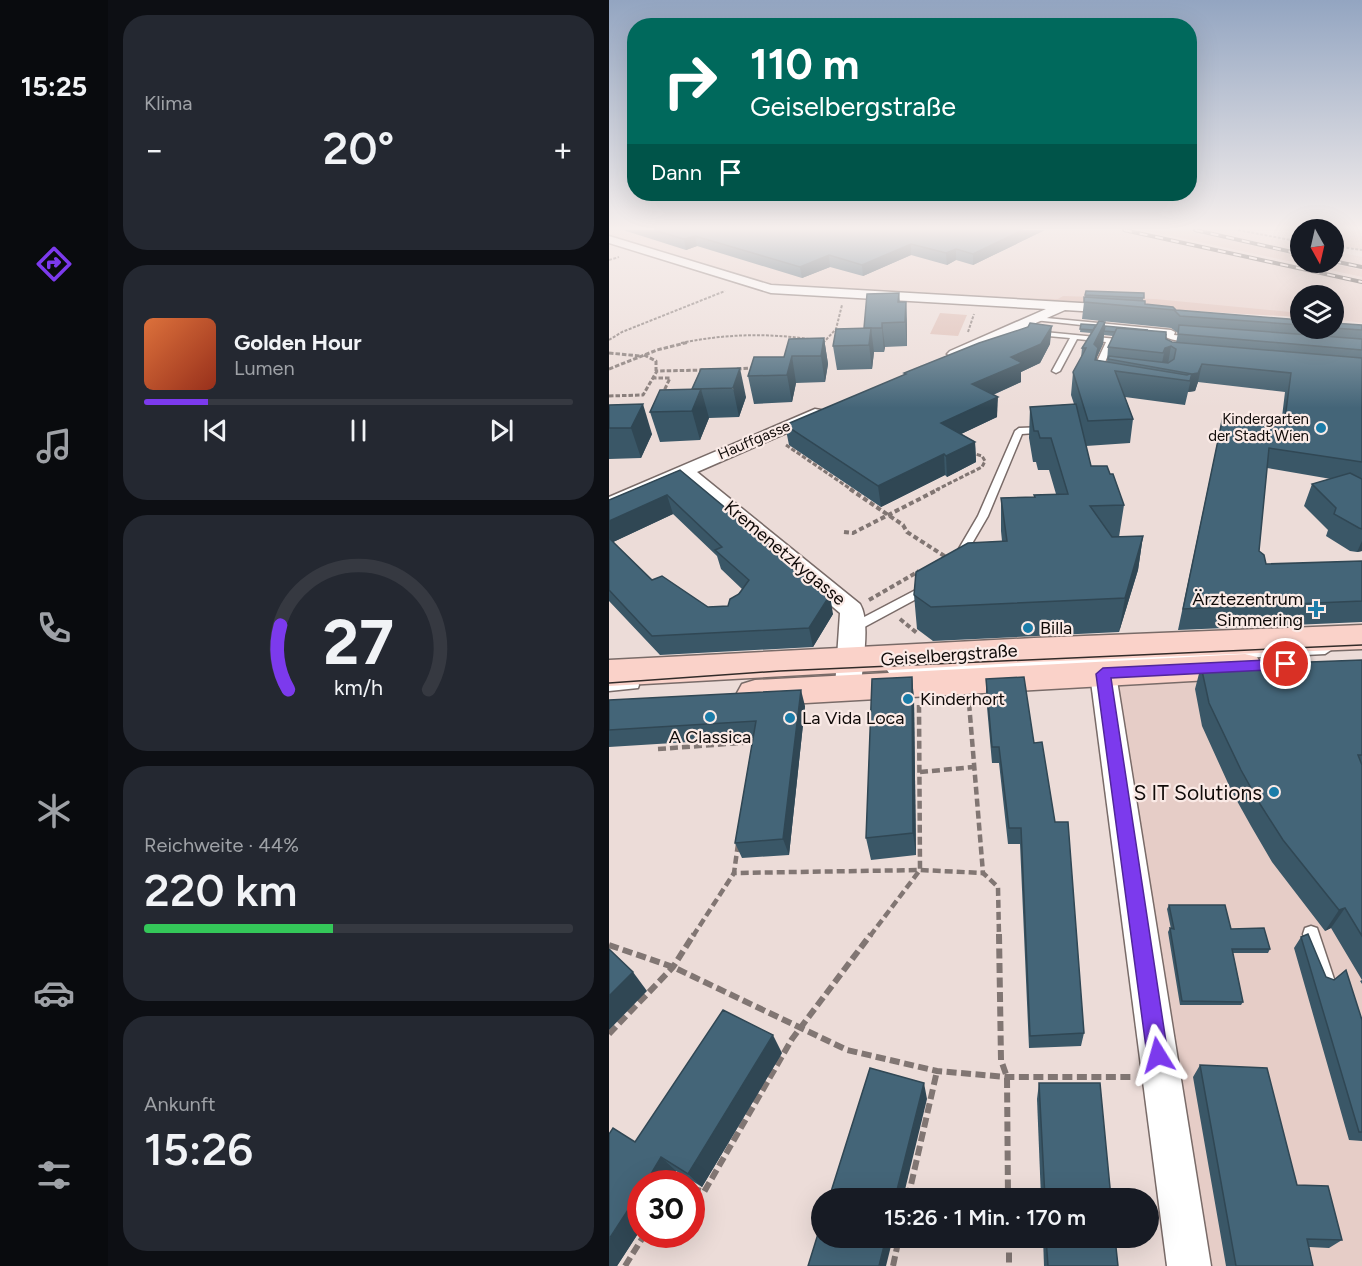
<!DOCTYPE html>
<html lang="de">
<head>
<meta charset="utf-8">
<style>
	:root { --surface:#171b24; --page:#242831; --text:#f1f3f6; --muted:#9ea1a6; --line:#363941; --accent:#7c3aed }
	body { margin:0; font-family:Figtree,sans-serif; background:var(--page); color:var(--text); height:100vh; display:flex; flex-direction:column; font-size:22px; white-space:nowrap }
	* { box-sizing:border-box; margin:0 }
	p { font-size:20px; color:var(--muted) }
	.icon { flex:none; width:33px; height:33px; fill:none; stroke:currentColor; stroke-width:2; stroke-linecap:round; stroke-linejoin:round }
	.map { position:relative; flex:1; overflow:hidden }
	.sheet { display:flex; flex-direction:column; gap:15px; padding:15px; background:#0d0f14; width:501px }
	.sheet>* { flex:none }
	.hud { position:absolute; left:18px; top:18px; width:570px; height:183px; border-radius:24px; box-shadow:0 6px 24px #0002; background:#00695c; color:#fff; overflow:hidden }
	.needle { width:39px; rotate:172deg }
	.fabs { position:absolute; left:681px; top:219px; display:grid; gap:12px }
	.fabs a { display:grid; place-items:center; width:54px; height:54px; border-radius:50%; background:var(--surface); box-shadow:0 6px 24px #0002; font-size:30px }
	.speed { position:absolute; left:18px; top:1170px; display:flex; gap:12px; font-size:30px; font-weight:700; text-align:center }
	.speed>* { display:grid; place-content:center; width:78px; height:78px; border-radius:50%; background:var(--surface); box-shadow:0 6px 24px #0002; line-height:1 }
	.speed .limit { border:9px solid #d22; background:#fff; color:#111 }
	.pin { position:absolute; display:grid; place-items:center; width:51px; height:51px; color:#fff; margin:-26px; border:3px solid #fff; border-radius:50%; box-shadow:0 2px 6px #0007 }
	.me { position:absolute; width:66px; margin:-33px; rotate:352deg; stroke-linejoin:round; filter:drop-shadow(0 0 4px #0008) }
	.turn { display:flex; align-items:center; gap:21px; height:126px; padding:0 24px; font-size:27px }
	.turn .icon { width:78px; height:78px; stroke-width:2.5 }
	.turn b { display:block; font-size:42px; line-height:51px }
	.then { display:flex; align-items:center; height:57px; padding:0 24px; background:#0003; gap:12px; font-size:22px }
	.big { font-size:45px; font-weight:600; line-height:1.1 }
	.sheet .widget { flex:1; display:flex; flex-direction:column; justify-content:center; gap:9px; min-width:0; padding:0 21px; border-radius:24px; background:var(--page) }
	.sheet .dial { align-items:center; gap:0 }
	.dial svg { height:156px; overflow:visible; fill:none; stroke:var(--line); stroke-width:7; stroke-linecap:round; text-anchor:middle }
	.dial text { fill:var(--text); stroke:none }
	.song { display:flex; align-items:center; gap:18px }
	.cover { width:72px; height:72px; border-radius:9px; background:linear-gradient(135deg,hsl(20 70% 55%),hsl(10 70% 35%)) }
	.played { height:6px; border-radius:3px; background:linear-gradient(90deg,var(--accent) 15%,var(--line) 15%) }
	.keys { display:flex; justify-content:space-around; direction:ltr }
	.heat { display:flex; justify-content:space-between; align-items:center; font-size:33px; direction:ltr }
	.charge { height:9px; border-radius:4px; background:linear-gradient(90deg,#34c759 44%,var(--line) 0) }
	.trip { position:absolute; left:202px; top:1188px; width:348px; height:60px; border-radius:30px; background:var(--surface); box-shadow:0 6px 24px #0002; font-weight:600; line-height:60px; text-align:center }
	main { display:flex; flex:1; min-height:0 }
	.tabs { display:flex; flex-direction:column; width:108px; justify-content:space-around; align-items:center; background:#090b0e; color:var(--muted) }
	.tabs .icon { width:42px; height:42px }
	.tabs .current { color:var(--accent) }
	.tabs b { font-size:27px; color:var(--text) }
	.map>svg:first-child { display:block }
</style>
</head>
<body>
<main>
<nav class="tabs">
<b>15:25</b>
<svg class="icon current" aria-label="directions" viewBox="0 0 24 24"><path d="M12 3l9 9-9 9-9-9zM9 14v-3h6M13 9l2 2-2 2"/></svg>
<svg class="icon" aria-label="music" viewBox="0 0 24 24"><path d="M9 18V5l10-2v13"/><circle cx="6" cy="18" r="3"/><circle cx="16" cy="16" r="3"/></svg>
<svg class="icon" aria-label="phone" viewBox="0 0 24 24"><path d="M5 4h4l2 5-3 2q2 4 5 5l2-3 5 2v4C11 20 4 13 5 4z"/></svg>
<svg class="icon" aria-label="climate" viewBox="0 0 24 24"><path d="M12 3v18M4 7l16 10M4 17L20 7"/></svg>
<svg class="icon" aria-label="car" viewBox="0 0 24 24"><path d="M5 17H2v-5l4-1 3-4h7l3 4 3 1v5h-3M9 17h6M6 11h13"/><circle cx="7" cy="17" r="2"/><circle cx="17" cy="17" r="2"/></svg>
<svg class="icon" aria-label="filters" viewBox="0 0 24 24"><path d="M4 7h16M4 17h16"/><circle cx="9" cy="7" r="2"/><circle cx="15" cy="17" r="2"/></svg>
</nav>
<section class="sheet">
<div class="widget"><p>Klima</p>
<div class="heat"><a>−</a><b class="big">20°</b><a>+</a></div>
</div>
<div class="widget">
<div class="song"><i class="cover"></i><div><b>Golden Hour</b><p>Lumen</p></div></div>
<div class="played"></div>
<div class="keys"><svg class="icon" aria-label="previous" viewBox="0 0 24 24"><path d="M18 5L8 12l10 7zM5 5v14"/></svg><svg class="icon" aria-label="pause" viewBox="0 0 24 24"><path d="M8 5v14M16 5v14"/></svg><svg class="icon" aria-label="next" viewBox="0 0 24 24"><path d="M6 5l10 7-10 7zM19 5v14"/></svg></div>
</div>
<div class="widget dial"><svg viewBox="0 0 100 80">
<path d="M14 69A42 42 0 1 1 86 69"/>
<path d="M14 69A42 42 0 0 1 10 36" stroke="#7c3aed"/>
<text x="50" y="56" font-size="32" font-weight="700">27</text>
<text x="50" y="72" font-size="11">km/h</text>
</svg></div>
<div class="widget"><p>Reichweite · 44%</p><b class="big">220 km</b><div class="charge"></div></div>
<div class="widget"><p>Ankunft</p><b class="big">15:26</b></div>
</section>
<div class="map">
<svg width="753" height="1266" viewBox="0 0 753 1266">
	<rect width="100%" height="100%" fill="#ecdcd8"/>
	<!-- built -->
	<g fill="#e6cdc7">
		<polygon points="0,230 534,230 753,277 753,323 725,319 724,296 692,296 691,317 195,289 146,283 0,237"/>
		<polygon points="575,230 636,230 657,234 654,236 691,244 691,256"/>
		<polygon points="725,251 753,257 753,270 719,263 724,262"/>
		<polygon points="753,665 753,1266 581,1266 494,674"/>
	</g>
	<!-- green -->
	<g fill="#ddbbb2">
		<polygon points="534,230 575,230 691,256 692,262 719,263 753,270 753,277"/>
		<polygon points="725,230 753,230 753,250 725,245"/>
		<polygon points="454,296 546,299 691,313 691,317 345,297 449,299"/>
		<polygon points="331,313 358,315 349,336 321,334"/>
	</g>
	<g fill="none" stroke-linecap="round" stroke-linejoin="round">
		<defs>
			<g id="service">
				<path d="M427 317 562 330 566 332 565 335 584 337 588 339C581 343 564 341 557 337L558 334 425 320 423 319Z"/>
				<polygon points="425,331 518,340 522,342 518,344 504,343 494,367 498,369 494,371 485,368 497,342 468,339 451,371 447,373 443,371 461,338 428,335 424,333"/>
				<polygon points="436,427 439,428 439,432 413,434 379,516 354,559 346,559 345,557 369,516 406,431 410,428"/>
				<polygon points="320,583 326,587 324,590 248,631 240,631 238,628 240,625"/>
				<polygon points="716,646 722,650 716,654 284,675 280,673 278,670 280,667 284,665"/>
				<polygon points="24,680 29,682 30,685 29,688 0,691 0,681"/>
				<polygon points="702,926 708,928 725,979 722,985 716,988 710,985 694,934 696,928"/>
			</g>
			<g id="minor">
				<polygon points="0,236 162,285 506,305 513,309 506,313 456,310 346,359 338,354 341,351 437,309 162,293 0,243"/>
				<path d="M206 409 212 410 215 414 212 418 88 472 251 604C262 622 253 666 252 687L248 694 239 697 230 694 226 687 231 613 73 479 0 510V497Z"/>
				<polygon points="494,665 503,667 507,674 602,1266 558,1266 481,674 485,667"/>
			</g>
			<g id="secondary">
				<polygon points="753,625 753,649 425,662 0,686 0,660 425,638"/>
				<polygon points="636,654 648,657 653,666 648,675 636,678 146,706 133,702 128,693 133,684 146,680"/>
			</g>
		</defs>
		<!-- service casing -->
		<use href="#service" stroke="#796b68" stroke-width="3"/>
		<!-- minor casing -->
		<use href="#minor" stroke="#796b68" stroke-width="3"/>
		<!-- secondary casing -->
		<use href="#secondary" stroke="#796b68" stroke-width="3"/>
		<!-- path-far4 -->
		<g stroke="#817673" stroke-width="2" stroke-dasharray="3 1.5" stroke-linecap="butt">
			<polyline points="629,230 692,242"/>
			<polyline points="724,246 753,250"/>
			<polyline points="0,260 10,257"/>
			<polyline points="359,332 365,314"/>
			<polyline points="0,340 13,332 116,291"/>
			<path d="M72 343C116 334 156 333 200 339"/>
			<polyline points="214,343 227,329 233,305"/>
		</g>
		<!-- path-far3 -->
		<g stroke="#817673" stroke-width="3" stroke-dasharray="4.5 2" stroke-linecap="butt">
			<polyline points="212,345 215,342"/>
			<polyline points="0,353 31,356"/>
			<polyline points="35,355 47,361 47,371"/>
			<polyline points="0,369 48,350 80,342"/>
			<polyline points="128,369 144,368"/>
			<polyline points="43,378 61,378 54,393"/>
			<polyline points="0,396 34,395 48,371 96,370"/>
			<polyline points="177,445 243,490"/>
			<polyline points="327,490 373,467 376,461 373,456 363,453"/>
		</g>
		<!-- path-far2 -->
		<g stroke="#817673" stroke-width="4" stroke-dasharray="5 3" stroke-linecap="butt">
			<polyline points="241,489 294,525 298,532 337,557"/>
			<polyline points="235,532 244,533 330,489"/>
			<polyline points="260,600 310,571"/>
			<polyline points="291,619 308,633"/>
		</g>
		<!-- path-far1 -->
		<g stroke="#817673" stroke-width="4.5" stroke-dasharray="8 4" stroke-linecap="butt">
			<polyline points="360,703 374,873 389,887 390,936"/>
			<polyline points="49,749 146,742 145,745"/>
			<polyline points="311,772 365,767"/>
			<polyline points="129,844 125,873 311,870 374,873"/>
			<polyline points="84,936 125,873"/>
			<polyline points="261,936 311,870 310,705"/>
		</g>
		<!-- path -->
		<g stroke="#817673" stroke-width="6" stroke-dasharray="10 4.5" stroke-linecap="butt">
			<polyline points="390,934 392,1060 398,1077 399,1198"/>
			<polyline points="0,945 64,967 238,1050 328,1071 398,1077 524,1077"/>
			<polyline points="0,1034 64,967 85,934"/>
			<polyline points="82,1188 95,1192 183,1039 262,934"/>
			<polyline points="299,1198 328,1071"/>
			<polyline points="400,1238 400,1266"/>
			<polyline points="16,1266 36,1234"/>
			<polyline points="284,1266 290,1238"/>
		</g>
		<!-- service -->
		<use href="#service" fill="#fff" fill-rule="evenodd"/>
		<!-- minor -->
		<use href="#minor" fill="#fff" fill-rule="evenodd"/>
		<!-- secondary -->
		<use href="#secondary" fill="#fad2c9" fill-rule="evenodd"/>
		<!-- tram -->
		<polyline stroke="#322b29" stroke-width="1.5" points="0,683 171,671 753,645"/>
		<defs>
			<g id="rail">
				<polyline points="515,230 753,282"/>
				<polyline points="586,230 692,254"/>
				<polyline points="724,261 753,267"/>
			</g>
		</defs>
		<!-- rail casing -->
		<use href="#rail" stroke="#322b29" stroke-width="4"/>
		<!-- rail -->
		<use href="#rail" stroke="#faeae6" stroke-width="2" stroke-dasharray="8" stroke-linecap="butt"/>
	</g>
	<!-- wall -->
	<g fill="#3a5767" fill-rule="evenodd">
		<polygon points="14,230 436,230 364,265 347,260 338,265 302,255 254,276 221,267 193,278 88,246 77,250"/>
		<path d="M477 291 535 293 534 301 536 304 567 310 692 320V328H724L753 325V551L748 552 741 551 717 536 719 530 695 506 703 484 722 479 658 468 650 551 657 564 753 561V622L569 630 614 416 672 425 676 392 589 382 586 391 579 392 576 405 516 397 524 419 521 443 477 446 482 466 515 505 510 537 534 536 529 570 510 632 324 641 308 629 305 595 393 541 392 531V498L425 497V495L447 494 440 470H429L427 462H424L420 438 421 407 465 404 462 395 464 372 472 358 473 348 482 333 471 332 472 324 487 325 496 322V326L557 339 563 342 567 343 569 333 562 328 473 319 475 302ZM495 335 504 336 499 347 498 362 487 360 488 357 494 344Z"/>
		<polygon points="290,293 291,302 297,302 298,325 298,346 276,347 275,352 265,352 263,369 228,370 224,346 255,328"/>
		<polygon points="215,338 219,364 216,382 187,383 183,402 145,404 139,376 175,357"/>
		<polygon points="441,344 431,363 412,372 412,382 384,395 388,417 352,434 366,442 367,462 338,477 336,475 272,507 180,445 176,425 296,375 295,373"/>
		<polygon points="92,369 137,397 130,417 100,418 91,440 51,442 41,412 83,389"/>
		<polygon points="0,405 43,434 32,458 0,459"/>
		<path d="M71 470 224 614 204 647 51 655 0 601V500ZM64 514 108 556 112 569 133 589 119 606 99 607 43 580 4 542Z"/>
		<polygon points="753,660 753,984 751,981 753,980 722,928 716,931 663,862 642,826 623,792 593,726 586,689 592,666"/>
		<polygon points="303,677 305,700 307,855 262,860 257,838"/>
		<polygon points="377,679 425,743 475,1033 472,1046 420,1048 411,844 399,844 390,763 383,763 377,696"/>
		<polygon points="0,700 196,706 180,855 133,858 126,843 144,738 0,747"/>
		<polygon points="560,905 622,929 661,949 659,953 624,953 634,1002 632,1005 571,1005 559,932 561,928 562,929 558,909"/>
		<polygon points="692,937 717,977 753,1020 753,1141 740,1140 685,948"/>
		<polygon points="173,1053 93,1187 67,1171 60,1184 32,1184 32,1229 8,1266 0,1266 26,1142"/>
		<polygon points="591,1065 733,1240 720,1248 700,1247 704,1266 617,1266 584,1077"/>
		<polygon points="430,1083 502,1198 432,1198 428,1099"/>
		<polygon points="434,1238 506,1238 509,1266 435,1266"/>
	</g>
	<!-- shaded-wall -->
	<g fill="#304754">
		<polygon points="414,230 436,230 364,265 364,254"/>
		<polygon points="86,236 88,246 77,250 75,239"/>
		<polygon points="302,244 302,255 254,276 253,265"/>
		<polygon points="347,249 347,260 338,265 337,253"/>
		<polygon points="220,255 221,267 193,278 191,267"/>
		<polygon points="297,302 298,325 298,346 296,322"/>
		<polygon points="496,322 494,344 488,357 486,371 485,344"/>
		<polygon points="273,323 276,347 275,352 273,328"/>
		<polygon points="443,326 441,344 431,363 412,372 412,382 363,404 363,384"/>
		<polygon points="262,328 265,352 263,369 260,345"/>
		<polygon points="215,338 219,364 216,382 212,356"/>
		<polygon points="562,346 559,364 552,368 556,348"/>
		<polygon points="183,356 187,383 183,402 178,375"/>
		<polygon points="593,364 589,382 586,391 579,392 583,374"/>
		<polygon points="131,368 137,397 130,417 124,388"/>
		<polygon points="92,389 100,418 91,440 83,411"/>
		<polygon points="389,397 388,417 333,443 332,423"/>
		<polygon points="34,404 43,434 32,458 22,428"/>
		<polygon points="366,442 367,462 338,477 337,456"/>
		<polygon points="335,454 336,475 272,507 269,486"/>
		<polygon points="58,495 64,514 0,544 0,521"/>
		<polygon points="534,536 529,570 510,632 516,598"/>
		<polygon points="753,541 753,551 748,552"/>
		<polygon points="221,595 224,614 204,647 200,628"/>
		<polygon points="303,677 305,700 307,855 304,833"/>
		<polygon points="192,690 196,706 180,855 174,839"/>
		<polygon points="736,908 722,928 716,931 730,910"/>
		<polygon points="24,972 38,991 0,1030 0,996"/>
		<polygon points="164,1035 173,1053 93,1187 79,1174"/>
		<polygon points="315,1083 318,1099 294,1198 286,1198"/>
		<polygon points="52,1157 67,1171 60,1184 36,1184"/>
		<polygon points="32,1190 32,1229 8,1266 0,1266 0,1239"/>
		<polygon points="277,1238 284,1238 277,1266 270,1266"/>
	</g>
	<!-- building -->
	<g fill="#446578" stroke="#304754" stroke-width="1.5">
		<polygon points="45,230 414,230 364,254 347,249 337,253 302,244 253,265 220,255 191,267 86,236 75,239"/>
		<polygon points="477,291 535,293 535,298 476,295"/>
		<polygon points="290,293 289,302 297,302 296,322 273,323 273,328 255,328 258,294"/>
		<polygon points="475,297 536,301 536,304 564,307 567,310 692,320 692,325 571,316 565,310 475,302"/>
		<polygon points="490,321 496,322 485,344 489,348 486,360 578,375 583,373 581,381 506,371 524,419 479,421 464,372 475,352 477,348 473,348"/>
		<polygon points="421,323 443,326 432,344 402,357 413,363 363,384 389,397 332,423 366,442 337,456 335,454 269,486 176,425 297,374 295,373 370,343 419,327"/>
		<polygon points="724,323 753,325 753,330 724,328"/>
		<polygon points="472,324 487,325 484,330 471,329"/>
		<polygon points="570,325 753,339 753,350 569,334"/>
		<polygon points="496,326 539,330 508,328 506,332 495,331"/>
		<polygon points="262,328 260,345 224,346 227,329"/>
		<polygon points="508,328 557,332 557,339 563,342 753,358 753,462 660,448 650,551 655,555 657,564 753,561 753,601 574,609 614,416 675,426 682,373 593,364 589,373 583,374 499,359 500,356 559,363 565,359 567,349 562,346 556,348 554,353 499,347"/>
		<polygon points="215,338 212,356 183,356 178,375 139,376 145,357 175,357 180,339"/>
		<polygon points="131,368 124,388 83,389 92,369"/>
		<polygon points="92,389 83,411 41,412 51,390"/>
		<polygon points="34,404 22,428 0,428 0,405"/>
		<polygon points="467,404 482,466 498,466 501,474 504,474 515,505 481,506 503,537 534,536 516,598 322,607 305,595 307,572 359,543 398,541 392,498 426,497 425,495 459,494 442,438 431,438 429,431 425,431 421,407"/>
		<polygon points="71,470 221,595 200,628 43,636 0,590 0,538 43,580 53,576 99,607 119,606 121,599 130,594 140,580 106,550 113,547 58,495 0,521 0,500"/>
		<polygon points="741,473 753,479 753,529 750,528 725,514 727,508 703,484"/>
		<polygon points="753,660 753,755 749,755 753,765 753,936 736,908 730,910 674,840 651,804 632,770 600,703 592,666"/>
		<polygon points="303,677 304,833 257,838 263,679"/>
		<polygon points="415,677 425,743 433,742 446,822 459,822 475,1033 421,1036 412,828 400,828 390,747 383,747 377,679"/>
		<polygon points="192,690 174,839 126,843 147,721 0,730 0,700"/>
		<polygon points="560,905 616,905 622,929 655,928 661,949 623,949 634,1002 573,1001 561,928 565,929"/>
		<polygon points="699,934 717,977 725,980 737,970 753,1020 753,1132 750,1132 692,937"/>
		<polygon points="0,949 24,972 0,996"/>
		<polygon points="114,1010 164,1035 79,1174 52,1157 36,1184 32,1184 32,1190 0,1239 0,1134 4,1128 26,1142"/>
		<polygon points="591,1065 658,1068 688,1185 719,1186 733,1240 698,1239 704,1266 627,1266"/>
		<polygon points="261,1068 315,1083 286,1198 220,1198"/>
		<polygon points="430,1083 491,1083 502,1198 436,1198"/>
		<polygon points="213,1221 213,1238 277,1238 270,1266 199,1266"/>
		<polygon points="437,1238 506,1238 509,1266 439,1266"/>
	</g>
	<!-- sky -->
	<linearGradient id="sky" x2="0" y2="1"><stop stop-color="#93a5c1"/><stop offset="0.56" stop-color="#f6efed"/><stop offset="1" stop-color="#f6efed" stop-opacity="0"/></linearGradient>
	<rect width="753" height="408" fill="url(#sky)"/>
	<!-- route -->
	<polygon fill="#7c3aed" stroke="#51269a" stroke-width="1.5" points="677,659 685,664 677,669 502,678 559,1055 556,1062 549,1065 541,1062 538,1055 487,674 494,668"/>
	<!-- markers -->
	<g fill="#1b7ca8" stroke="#faeae6" stroke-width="2">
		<circle cx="712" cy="428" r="6"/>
		<path d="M704 600h6v6h6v6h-6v6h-6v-6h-6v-6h6z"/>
		<circle cx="419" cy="628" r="6"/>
		<circle cx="299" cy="699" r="6"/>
		<circle cx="101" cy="717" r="6"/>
		<circle cx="181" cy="718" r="6"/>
		<circle cx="665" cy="792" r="6"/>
	</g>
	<g text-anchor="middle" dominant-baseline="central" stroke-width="4.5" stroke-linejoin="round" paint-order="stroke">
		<!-- far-poi labels -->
		<g font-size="15" fill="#100b09" stroke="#faeae6" text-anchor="end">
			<text x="700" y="419">Kindergarten<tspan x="700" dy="17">der Stadt Wien</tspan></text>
		</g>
		<!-- far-street labels -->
		<g font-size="15" fill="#100b09" stroke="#faeae6">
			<text transform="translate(145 440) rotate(-23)">Hauffgasse</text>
		</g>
		<!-- street labels -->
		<g font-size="18" fill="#100b09" stroke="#faeae6">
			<text transform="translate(176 553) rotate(40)">Kremenetzkygasse</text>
			<text transform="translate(340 655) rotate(-4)">Geiselbergstraße</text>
		</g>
		<!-- poi labels -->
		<g font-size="18" fill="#100b09" stroke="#faeae6" text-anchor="start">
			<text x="694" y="599" text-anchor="end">Ärztezentrum<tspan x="694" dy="21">Simmering</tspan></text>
			<text x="431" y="628">Billa</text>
			<text x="311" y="699">Kinderhort</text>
			<text x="193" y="718">La Vida Loca</text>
			<text x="101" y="737" text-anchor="middle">A Classica</text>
		</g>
		<!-- near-poi labels -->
		<g font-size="21" fill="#100b09" stroke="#faeae6" text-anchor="end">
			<text x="653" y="792">S IT Solutions</text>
		</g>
	</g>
</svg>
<div class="fabs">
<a><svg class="needle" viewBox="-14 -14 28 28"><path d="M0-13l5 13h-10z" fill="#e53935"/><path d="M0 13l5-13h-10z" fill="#9ea1a6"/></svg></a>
<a><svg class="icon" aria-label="layers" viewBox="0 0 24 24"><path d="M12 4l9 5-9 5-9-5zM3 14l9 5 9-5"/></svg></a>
</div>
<div class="speed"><div class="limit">30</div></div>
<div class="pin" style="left:677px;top:664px;background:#d93025"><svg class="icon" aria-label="arrive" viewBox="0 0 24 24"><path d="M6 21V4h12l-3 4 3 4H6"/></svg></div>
<svg class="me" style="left:549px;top:1055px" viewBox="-20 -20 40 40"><path d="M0-17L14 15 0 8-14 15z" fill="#7c3aed" stroke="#fff" stroke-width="4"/></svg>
<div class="trip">15:26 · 1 Min. · 170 m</div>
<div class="hud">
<div class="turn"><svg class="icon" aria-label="right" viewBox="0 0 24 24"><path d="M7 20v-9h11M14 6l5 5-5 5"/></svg><div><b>110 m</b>Geiselbergstraße</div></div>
<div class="then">Dann<svg class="icon" aria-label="arrive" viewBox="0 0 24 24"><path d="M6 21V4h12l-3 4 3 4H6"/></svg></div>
</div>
</div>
</main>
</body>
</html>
